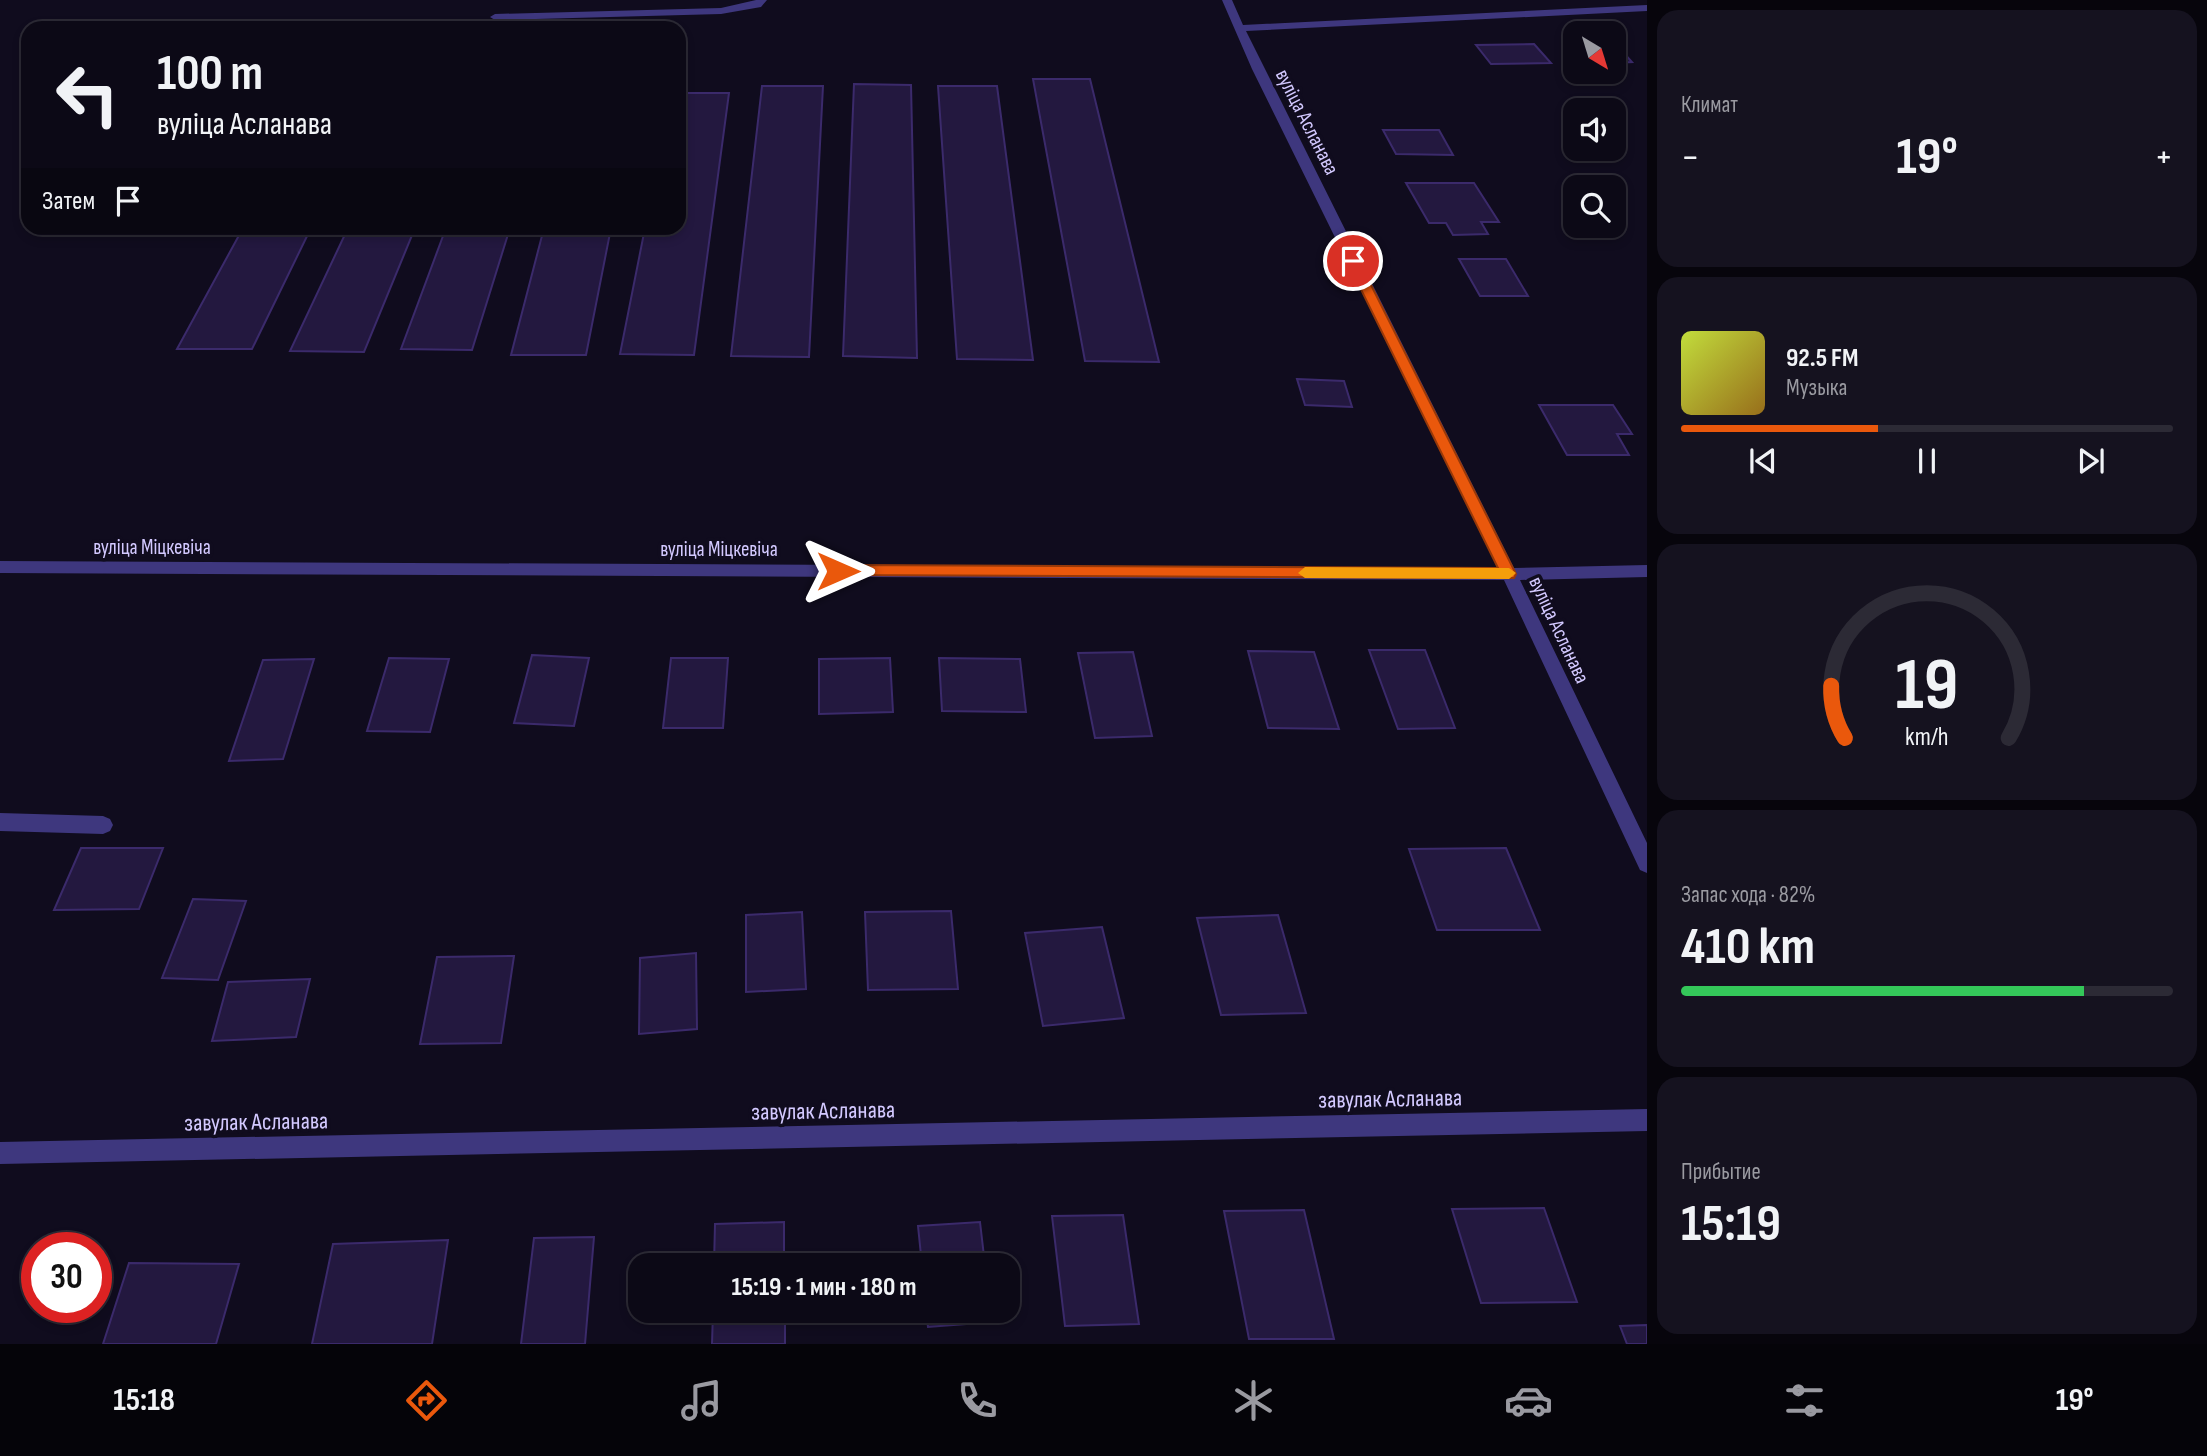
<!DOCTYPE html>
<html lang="ru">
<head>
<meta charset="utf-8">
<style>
	:root { --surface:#0c0916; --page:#15121f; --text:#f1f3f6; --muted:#9a9aa1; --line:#2c2a35; --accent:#ea580c }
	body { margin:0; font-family:"Sofia Sans Condensed",sans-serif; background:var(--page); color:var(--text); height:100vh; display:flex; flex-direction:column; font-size:26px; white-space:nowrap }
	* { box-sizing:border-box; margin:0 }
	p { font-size:23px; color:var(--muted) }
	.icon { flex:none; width:38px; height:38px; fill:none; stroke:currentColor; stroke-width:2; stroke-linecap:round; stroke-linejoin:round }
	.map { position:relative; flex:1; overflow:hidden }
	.side { display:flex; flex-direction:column; gap:10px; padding:10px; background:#07050c; width:560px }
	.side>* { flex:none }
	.banner { position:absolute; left:21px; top:21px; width:665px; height:214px; border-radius:21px; box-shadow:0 4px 10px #0003,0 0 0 2px var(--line); background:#0c0916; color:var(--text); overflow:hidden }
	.needle { width:46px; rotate:142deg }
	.fabs { position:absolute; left:1563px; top:21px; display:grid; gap:14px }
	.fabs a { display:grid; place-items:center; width:63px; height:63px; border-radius:14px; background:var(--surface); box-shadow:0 4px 10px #0003,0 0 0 2px var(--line); font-size:35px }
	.speed { position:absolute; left:21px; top:1232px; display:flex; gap:14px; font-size:35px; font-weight:700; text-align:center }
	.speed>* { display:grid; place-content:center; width:91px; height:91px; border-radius:50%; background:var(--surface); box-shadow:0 4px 10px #0003,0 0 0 2px var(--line); line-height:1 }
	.speed .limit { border:10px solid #d22; background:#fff; color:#111 }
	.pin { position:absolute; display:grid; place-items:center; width:60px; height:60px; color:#fff; margin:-30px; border:4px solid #fff; border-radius:50%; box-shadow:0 2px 7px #0007 }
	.me { position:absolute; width:77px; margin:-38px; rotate:90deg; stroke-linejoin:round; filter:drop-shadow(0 0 5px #0008) }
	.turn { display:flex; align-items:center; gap:24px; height:147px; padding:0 21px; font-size:32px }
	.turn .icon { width:91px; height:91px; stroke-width:2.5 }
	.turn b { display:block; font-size:49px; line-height:60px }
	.then { display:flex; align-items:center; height:66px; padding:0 21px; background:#0003; gap:14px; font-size:26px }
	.big { font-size:52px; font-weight:700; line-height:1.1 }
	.side .tile { flex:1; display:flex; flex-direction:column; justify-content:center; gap:10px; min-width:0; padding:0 24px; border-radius:21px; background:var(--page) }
	.side .dial { align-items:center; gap:0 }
	.dial svg { height:182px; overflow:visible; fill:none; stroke:var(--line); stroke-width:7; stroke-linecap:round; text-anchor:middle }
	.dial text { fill:var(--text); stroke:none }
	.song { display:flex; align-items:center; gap:21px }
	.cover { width:84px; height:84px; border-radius:10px; background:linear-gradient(135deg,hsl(70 70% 55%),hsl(40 70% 35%)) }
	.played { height:7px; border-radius:4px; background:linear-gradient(90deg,var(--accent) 40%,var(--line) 40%) }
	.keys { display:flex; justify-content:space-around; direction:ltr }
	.heat { display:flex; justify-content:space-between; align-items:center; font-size:38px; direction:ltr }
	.charge { height:10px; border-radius:5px; background:linear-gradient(90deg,#34c759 82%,var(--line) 0) }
	.trip { position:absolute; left:628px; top:1253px; width:392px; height:70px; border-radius:21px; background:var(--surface); box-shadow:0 4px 10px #0003,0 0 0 2px var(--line); font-weight:700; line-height:70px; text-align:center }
	.tab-bar { display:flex; height:112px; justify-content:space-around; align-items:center; background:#050409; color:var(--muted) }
	.tab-bar .icon { width:49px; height:49px }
	.tab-bar .current { color:var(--accent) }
	.tab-bar b { font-size:32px; color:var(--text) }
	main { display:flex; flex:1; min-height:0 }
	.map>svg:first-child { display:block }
</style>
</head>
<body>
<main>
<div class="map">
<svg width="1647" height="1344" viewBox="0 0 1647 1344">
	<rect width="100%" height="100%" fill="#100c1e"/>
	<!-- building -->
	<g fill="#23183f" stroke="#3b2a6b" stroke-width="2">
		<polygon points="1614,42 1632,62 1614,63"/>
		<polygon points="1534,44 1551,63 1491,64 1476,45"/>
		<polygon points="1033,79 1090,79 1159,362 1085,361"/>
		<polygon points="854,84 911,85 917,358 843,356"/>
		<polygon points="762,86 823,86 809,357 731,356"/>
		<polygon points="938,86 997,86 1033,360 957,359"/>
		<polygon points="679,93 729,93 694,355 620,354 645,228 679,228"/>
		<polygon points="1383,130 1439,130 1453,155 1396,154"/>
		<polygon points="1406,183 1474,183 1499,222 1481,222 1488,234 1453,235 1446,223 1429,223"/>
		<polygon points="243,228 311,228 252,349 177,349"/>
		<polygon points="348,228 415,228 364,352 290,351"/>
		<polygon points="446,228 510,228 472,350 401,349"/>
		<polygon points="544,228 611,228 586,355 511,355"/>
		<polygon points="1459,259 1506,259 1528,296 1480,296"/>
		<polygon points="1297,379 1344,381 1352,407 1305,405"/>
		<polygon points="1539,405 1613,405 1632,434 1617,434 1629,455 1567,455"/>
		<polygon points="1369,650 1425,650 1455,728 1398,729"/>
		<polygon points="1248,651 1314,652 1339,729 1268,728"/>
		<polygon points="1133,652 1152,736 1095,738 1078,653"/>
		<polygon points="532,655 589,658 574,726 514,723"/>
		<polygon points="389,658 449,659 430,732 367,731"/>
		<polygon points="671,658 728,658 723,728 663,728"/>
		<polygon points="890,658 893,712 819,714 819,659"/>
		<polygon points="939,658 1020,659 1026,712 942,711"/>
		<polygon points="314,659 283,759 229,761 263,660"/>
		<polygon points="81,848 163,848 139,909 54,910"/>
		<polygon points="1506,848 1540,930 1437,930 1409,849"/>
		<polygon points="193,899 246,901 218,980 162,978"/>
		<polygon points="951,911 958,989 868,990 865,912"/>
		<polygon points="802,912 806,989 746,992 746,915"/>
		<polygon points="1278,915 1306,1013 1221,1015 1197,918"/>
		<polygon points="1102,927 1124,1018 1043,1026 1025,933"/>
		<polygon points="696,953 697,1029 639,1034 640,958"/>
		<polygon points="514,956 501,1043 420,1044 437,957"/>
		<polygon points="310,979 296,1037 212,1041 228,982"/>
		<polygon points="1544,1208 1577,1302 1481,1303 1452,1209"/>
		<polygon points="1304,1210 1334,1339 1249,1339 1224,1211"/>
		<polygon points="1123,1215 1139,1324 1065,1326 1052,1216"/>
		<polygon points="784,1222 784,1265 714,1265 715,1224"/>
		<polygon points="980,1222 985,1265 922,1265 918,1226"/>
		<polygon points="594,1237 585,1344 521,1344 534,1238"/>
		<polygon points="448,1240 432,1344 312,1344 333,1244"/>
		<polygon points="129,1263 239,1264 216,1344 103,1344"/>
		<polygon points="713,1311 785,1311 785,1344 712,1344"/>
		<polygon points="926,1311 990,1311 992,1322 928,1327"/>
		<polygon points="1647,1325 1647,1344 1627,1344 1620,1326"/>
	</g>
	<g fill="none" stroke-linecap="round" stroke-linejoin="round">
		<!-- service -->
		<g fill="#3e377e" fill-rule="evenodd">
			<polygon points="756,0 767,0 761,7 721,14 495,20 490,17 495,14 721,8"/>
			<polygon points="0,813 103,816 110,819 113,825 110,831 103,834 0,831"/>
		</g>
		<!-- minor -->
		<g fill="#3e377e" fill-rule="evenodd">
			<polygon points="1222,0 1232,0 1243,25 1647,5 1647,11 1246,31 1514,568 1647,565 1647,577 1520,580 1647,843 1647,873 1640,870 1504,580 0,573 0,561 1498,568 1252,69"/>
			<polygon points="1647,1109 1647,1131 0,1164 0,1142"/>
		</g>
	</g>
	<!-- route -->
	<polygon fill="#ea580c" stroke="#983908" stroke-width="2" points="1349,259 1359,261 1516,574 1514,578 833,575 833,567 838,565 1498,568 1347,261"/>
	<!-- slow -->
	<polygon fill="#f59e0b" points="1305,567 1509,568 1516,573 1509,579 1305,578 1298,573"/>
	<g text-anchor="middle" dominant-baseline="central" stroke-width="7" stroke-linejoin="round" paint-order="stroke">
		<!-- street labels -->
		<g font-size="21" fill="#d3c9ff" stroke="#100c1e">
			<text transform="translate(1307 122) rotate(63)">вуліца Асланава</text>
			<text x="152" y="547">вуліца Міцкевіча</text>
			<text x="719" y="549">вуліца Міцкевіча</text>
			<text transform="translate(1559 630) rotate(65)">вуліца Асланава</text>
		</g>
		<!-- near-street labels -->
		<g font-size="24" fill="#d3c9ff" stroke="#100c1e">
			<text transform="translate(1390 1099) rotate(-1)">завулак Асланава</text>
			<text transform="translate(823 1111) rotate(-1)">завулак Асланава</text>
			<text transform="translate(256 1122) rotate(-1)">завулак Асланава</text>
		</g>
	</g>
</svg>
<div class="fabs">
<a><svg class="needle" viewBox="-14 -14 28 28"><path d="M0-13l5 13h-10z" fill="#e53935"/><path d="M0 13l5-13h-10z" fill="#9a9aa1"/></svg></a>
<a><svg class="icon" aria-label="sound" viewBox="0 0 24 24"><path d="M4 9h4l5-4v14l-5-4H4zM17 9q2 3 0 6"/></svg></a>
<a><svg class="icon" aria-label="search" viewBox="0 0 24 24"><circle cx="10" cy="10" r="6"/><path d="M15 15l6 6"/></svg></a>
</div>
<div class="speed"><div class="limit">30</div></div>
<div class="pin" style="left:1353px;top:261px;background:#d93025"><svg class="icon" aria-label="arrive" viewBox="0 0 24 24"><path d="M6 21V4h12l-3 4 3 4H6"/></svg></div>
<svg class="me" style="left:838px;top:571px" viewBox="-20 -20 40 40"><path d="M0-17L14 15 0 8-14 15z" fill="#ea580c" stroke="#fff" stroke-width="4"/></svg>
<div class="trip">15:19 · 1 мин · 180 m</div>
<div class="banner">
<div class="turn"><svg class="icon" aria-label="left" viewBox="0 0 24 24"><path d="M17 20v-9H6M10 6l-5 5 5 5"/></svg><div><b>100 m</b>вуліца Асланава</div></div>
<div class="then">Затем<svg class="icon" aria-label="arrive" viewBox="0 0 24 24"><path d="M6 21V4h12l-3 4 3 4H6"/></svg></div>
</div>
</div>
<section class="side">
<div class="tile"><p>Климат</p>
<div class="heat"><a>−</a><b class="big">19°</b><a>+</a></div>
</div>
<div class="tile">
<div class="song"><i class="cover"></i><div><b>92.5 FM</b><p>Музыка</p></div></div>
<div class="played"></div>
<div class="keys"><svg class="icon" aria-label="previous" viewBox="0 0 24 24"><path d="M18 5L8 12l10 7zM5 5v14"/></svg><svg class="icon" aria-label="pause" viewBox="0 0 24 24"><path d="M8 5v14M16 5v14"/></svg><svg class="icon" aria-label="next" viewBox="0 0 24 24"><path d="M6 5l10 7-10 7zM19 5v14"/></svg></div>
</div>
<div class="tile dial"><svg viewBox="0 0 100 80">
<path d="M14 69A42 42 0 1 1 86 69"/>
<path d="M14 69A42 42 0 0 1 8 46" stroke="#ea580c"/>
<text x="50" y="56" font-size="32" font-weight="700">19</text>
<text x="50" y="72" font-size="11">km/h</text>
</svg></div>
<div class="tile"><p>Запас хода · 82%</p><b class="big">410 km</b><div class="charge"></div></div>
<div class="tile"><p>Прибытие</p><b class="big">15:19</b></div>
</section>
</main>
<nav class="tab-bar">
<b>15:18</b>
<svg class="icon current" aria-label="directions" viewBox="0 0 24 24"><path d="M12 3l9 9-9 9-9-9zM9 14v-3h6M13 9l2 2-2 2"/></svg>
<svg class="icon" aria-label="music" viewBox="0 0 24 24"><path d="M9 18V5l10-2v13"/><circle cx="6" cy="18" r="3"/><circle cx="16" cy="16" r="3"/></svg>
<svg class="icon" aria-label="phone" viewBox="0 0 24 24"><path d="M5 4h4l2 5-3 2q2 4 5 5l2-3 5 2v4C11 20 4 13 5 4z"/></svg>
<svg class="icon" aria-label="climate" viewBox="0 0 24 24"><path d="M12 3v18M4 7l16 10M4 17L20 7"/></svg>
<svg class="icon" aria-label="car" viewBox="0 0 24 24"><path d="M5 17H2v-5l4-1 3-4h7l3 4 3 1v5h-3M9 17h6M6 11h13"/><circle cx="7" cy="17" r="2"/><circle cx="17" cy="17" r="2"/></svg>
<svg class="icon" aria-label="filters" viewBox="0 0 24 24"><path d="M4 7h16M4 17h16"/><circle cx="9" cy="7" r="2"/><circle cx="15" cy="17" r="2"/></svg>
<b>19°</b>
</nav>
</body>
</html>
